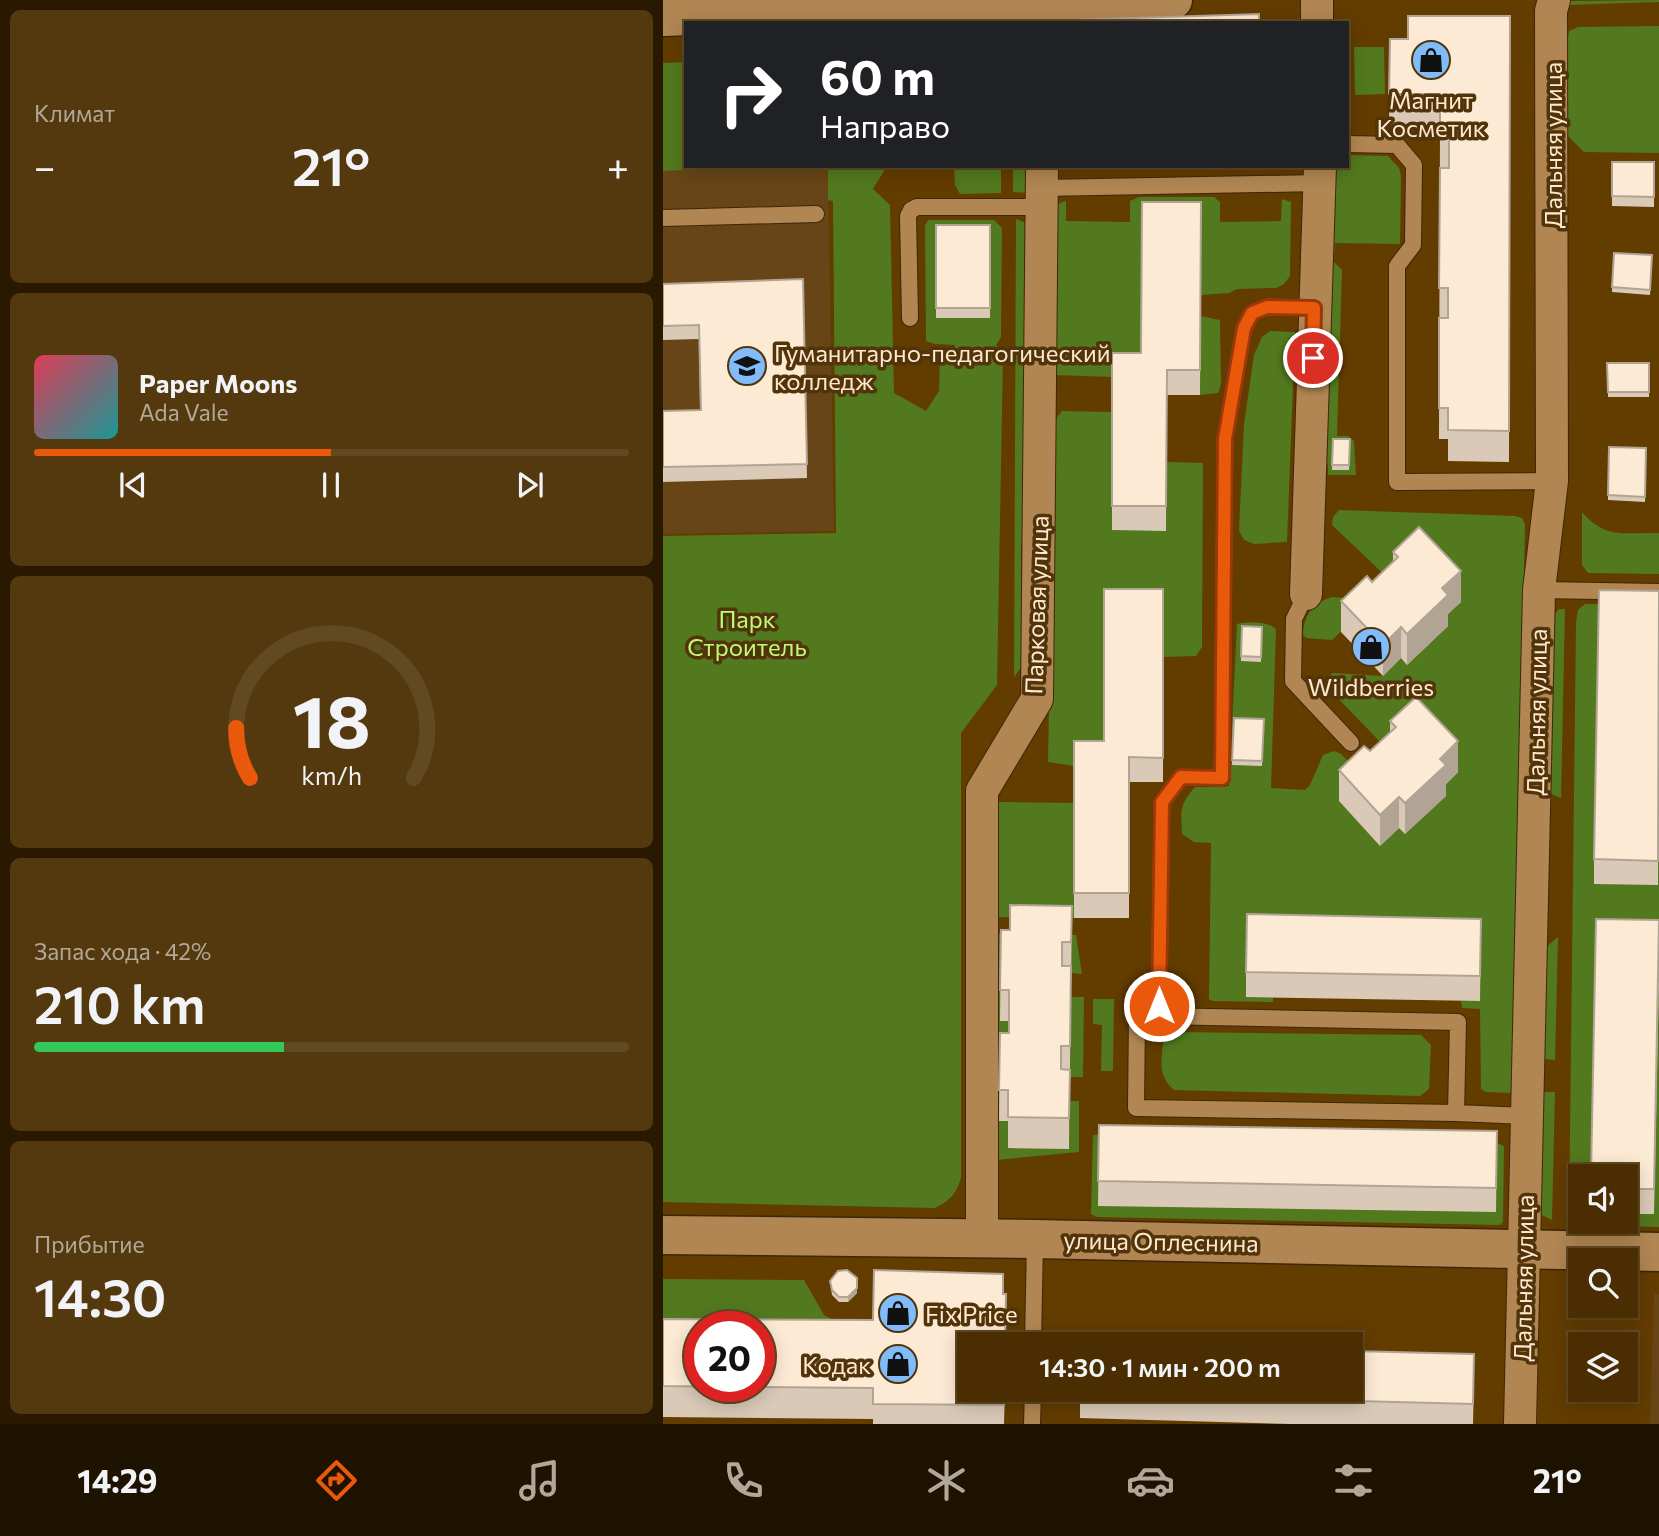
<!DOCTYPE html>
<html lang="ru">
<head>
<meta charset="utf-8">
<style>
	:root { --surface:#4a2d00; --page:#54390f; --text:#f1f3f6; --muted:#b2a899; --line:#614922; --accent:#ea580c }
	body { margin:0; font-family:Commissioner,sans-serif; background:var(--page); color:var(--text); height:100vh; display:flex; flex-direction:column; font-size:26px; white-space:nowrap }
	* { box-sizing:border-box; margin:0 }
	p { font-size:23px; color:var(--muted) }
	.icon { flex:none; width:38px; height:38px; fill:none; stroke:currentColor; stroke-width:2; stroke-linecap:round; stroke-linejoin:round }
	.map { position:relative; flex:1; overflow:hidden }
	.side { display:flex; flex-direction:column; gap:10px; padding:10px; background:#291900; width:663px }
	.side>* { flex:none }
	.hud { position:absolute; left:21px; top:21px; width:665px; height:147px; border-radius:0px; box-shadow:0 4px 18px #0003,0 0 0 2px var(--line); background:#202124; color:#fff; overflow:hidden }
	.controls { position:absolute; left:905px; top:1164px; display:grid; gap:14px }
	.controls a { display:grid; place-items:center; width:70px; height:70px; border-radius:0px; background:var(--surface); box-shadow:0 4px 18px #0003,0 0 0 2px var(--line); font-size:35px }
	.speed { position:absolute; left:21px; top:1311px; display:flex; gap:14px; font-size:35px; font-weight:700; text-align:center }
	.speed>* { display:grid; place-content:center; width:91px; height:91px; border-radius:50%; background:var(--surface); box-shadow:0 4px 18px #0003,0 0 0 2px var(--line); line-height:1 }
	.speed .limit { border:10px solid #d22; background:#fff; color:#111 }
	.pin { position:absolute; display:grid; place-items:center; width:60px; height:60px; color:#fff; margin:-30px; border:4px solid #fff; border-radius:50%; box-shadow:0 2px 7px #0007 }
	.me { position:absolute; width:77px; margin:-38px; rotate:0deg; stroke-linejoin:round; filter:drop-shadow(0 0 5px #0008) }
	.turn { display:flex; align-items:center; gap:24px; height:147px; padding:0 21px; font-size:32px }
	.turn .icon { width:91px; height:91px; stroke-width:2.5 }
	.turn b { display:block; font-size:49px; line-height:60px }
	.big { font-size:52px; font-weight:600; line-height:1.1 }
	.side .tile { flex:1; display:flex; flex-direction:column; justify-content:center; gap:10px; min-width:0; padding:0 24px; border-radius:10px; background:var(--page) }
	.side .dial { align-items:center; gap:0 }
	.dial svg { height:182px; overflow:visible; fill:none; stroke:var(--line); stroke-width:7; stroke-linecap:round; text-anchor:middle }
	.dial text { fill:var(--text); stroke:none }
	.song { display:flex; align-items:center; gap:21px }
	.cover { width:84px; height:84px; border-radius:10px; background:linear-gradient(135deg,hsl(350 70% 55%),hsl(180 70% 35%)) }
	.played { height:7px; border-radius:4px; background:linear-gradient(90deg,var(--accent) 50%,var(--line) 50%) }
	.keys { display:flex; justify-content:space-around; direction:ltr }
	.heat { display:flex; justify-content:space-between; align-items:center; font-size:38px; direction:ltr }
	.charge { height:10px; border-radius:5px; background:linear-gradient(90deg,#34c759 42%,var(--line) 0) }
	.trip { position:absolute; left:294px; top:1332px; width:406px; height:70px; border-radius:0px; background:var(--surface); box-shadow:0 4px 18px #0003,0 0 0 2px var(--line); font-weight:600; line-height:70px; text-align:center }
	.menu { display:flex; height:112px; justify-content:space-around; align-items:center; background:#1e1200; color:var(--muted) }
	.menu .icon { width:49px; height:49px }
	.menu .selected { color:var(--accent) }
	.menu b { font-size:32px; color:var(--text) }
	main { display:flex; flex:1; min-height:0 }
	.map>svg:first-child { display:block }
</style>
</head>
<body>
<main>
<section class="side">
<div class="tile"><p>Климат</p>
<div class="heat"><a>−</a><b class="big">21°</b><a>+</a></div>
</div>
<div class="tile">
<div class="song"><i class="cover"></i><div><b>Paper Moons</b><p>Ada Vale</p></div></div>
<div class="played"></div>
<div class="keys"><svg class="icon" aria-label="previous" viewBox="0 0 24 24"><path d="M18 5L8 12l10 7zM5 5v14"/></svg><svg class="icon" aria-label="pause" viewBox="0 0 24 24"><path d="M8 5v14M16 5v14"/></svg><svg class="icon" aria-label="next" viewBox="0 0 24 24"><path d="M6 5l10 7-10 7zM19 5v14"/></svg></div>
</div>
<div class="tile dial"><svg viewBox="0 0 100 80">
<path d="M14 69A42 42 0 1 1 86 69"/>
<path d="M14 69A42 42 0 0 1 8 47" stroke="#ea580c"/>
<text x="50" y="56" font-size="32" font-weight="700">18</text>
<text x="50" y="72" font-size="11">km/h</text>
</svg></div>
<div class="tile"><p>Запас хода · 42%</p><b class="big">210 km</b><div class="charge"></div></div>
<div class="tile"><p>Прибытие</p><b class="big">14:30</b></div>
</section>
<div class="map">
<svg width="996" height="1424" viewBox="0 0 996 1424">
	<rect width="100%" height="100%" fill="#633c00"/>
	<!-- built -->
	<g fill="#674516">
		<polygon points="120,166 165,166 171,531 0,534 0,171"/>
		<polygon points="991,1293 996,1294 996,1424 987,1424"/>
	</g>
	<!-- green -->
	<g fill="#52791e" fill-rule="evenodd">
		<polygon points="996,0 996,2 904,5 908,1"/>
		<polygon points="996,26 996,153 921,152 905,136 904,42 906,31 915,27"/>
		<polygon points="691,47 721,47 722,94 692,95"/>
		<polygon points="23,62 23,166 120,166 0,171 0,63"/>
		<polygon points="684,155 725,156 736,168 738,176 737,244 672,243 671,262 679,270 674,436 685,436 691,441 693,475 665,475 665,464 655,463 664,166 684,166"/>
		<path d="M165 166H224L210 189 227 205 231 393 263 411 276 391 277 359 293 345 272 344 263 341 262 226 265 220H331L339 228 338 337 333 345 340 355 334 685 298 733V1177C294 1193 287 1201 272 1208L0 1202V536L173 533 170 201 165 200Z"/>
		<polygon points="291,166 338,166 338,193 297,194 292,185"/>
		<polygon points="350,166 371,166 371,193 350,192"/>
		<polygon points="407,166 486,166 486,168 411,170"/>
		<polygon points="476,197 551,197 557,202 557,222 618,221 619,199 628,202 627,276 621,284 613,288 574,289 566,293 538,295 538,227 478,378 392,375 392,209 397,203 403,201 403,221 467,222 467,201"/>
		<polygon points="353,219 366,224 364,543 358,543 358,578 364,578 361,663 351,677"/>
		<polygon points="537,316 557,320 558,384 555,393 537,395"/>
		<polygon points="607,331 632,332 624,542 591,544 581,540 576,531 581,424 591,355 599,337"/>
		<polygon points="399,411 449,412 503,530 504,462 540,463 539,647 533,656 500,657 441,766 411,766 385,762 391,421"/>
		<path d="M676 510 852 516 859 518 862 524 852 1079 850 1090 847 1093 823 1092 818 1089 817 1009 799 1008 798 1001H817L818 944 583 996 610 997V1002L550 1001 546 999 548 843 531 842 519 834C518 811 516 805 532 787L566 786 574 624C585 621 605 621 613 629L608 788 642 790 647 785 660 755 671 751 678 754 701 777 676 801 717 845 736 828 742 834 783 796 727 752 665 688 664 678 670 673 720 676 738 658 744 664 730 583 669 525 670 517Z"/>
		<path d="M919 512C943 540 962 532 996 533V574L925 573 919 565Z"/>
		<path d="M669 597 684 598 704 607 669 640 643 638 640 635C640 616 650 603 669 597Z"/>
		<path d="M922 604 996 605V1227L913 1225 906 1218 913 623 915 610ZM917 1176H962V1222H917Z"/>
		<polygon points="896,609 902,609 898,798 886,793 891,615"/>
		<polygon points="336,802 411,803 411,918 331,917 331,807"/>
		<polygon points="332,933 413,935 419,974 408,973 408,937 337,1021 346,1021 345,1121 406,1148 407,1101 416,1101 416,1152 333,1160"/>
		<polygon points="895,937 892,1060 880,1059 882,948"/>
		<polygon points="408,997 421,997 420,1077 407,1077"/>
		<polygon points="430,999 451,999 450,1071 438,1071 439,1025 430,1024"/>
		<path d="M515 1032 758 1035 768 1045 766 1089 757 1096 511 1090C494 1075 499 1062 500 1040Z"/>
		<polygon points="878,1092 892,1092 889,1220 879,1215 876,1209"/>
		<polygon points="430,1135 832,1142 841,1146 840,1222 837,1225 434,1217 428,1214"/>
		<polygon points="0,1279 141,1280 161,1315 172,1321 96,1326 37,1326 0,1350"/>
	</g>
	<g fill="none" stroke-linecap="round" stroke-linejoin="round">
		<defs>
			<g id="service">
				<polyline points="684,144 734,145 751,165 750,245 734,266 734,482 889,481"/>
				<polyline points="379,188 656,183"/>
				<polyline points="0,218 153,214"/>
				<polyline points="651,308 604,307 589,313 581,328 562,439 559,778 518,777 499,801 496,1016 474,1015 473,1108 793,1113"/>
				<polyline points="247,318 245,216 248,210 254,207 379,207"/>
				<polyline points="876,590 996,592"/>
				<polyline points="643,594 631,619 630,681 688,743"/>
				<polyline points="496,1016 795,1022 793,1113 864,1116"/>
				<polyline points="370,1344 372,1239"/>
				<polyline points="369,1424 370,1390"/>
			</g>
			<g id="minor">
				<polyline points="654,0 654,23"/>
				<polyline points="643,594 657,166"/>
				<polyline points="319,1239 319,791 374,699 379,166"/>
				<polyline points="857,1424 876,590 889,481 888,11 891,0"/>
			</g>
			<g id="tertiary">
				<polyline points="0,17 510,0"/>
				<polyline points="0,1235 372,1239 996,1252"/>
			</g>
		</defs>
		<!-- service casing -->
		<use href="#service" stroke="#3d270c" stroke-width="18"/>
		<!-- minor casing -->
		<use href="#minor" stroke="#3d270c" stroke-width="34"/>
		<!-- tertiary casing -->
		<use href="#tertiary" stroke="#3d270c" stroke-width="41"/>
		<!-- service -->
		<use href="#service" stroke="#b18653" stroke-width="16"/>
		<!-- minor -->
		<use href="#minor" stroke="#b18653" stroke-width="32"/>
		<!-- tertiary -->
		<use href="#tertiary" stroke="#b18653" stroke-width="38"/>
	</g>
	<!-- wall -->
	<g fill="#dac9b7">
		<polygon points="847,16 846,462 785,461 785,439 776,439 777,125 726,125 727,39 745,39"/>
		<polygon points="949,162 991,162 991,207 949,206"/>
		<polygon points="538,202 537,395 504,395 503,531 449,530 449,353 478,353"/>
		<rect x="273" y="225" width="54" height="93"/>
		<polygon points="951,253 989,255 987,295 949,292"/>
		<polygon points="140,279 144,478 0,482 0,411 37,410 36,339 0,340 0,284"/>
		<polygon points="944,363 986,363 986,397 945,397"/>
		<polygon points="670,439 687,439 686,470 669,470"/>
		<polygon points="946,447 983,448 982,502 945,500"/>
		<polygon points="730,552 798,602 785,614 785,626 744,665 738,658 720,676 678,632 678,601 709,582 730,562"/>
		<polygon points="500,589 500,782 466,782 466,918 411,918 411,741 441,741"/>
		<polygon points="996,591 995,885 931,884 931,859"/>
		<polygon points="579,626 599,627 598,662 578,661"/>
		<polygon points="571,718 601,719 599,766 569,765"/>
		<polygon points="727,721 795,772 783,784 783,796 742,834 736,828 717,846 676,801 676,770 707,751 727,732"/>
		<polygon points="409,906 406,1149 345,1148 345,1121 336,1121 337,1033 346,1033 346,1021 337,1021 338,930 347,930"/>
		<polygon points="818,944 817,1001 583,997 583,972"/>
		<polygon points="996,977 991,1214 962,1214 962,1176"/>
		<polygon points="436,1125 834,1131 833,1212 435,1206"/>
		<polygon points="167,1281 194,1293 185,1302 176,1302 169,1295"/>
		<polygon points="340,1294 342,1390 341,1424 210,1424 210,1419 0,1417 0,1319 210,1320"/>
		<polygon points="811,1379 810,1424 629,1424 417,1418 417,1390"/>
	</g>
	<!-- shaded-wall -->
	<g fill="#b1a495">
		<polygon points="798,571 798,602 785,614 785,626 744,665 744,634 779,588"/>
		<polygon points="738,627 738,658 720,676 720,645"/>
		<polygon points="795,741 795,772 783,784 783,796 742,834 742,803 777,759"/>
		<polygon points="736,797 736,828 717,846 717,815"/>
		<polygon points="194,1288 194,1293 185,1302 185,1297"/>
	</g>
	<!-- building -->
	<g fill="#fdead5" stroke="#b1a495" stroke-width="2" fill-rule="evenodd">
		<polygon points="596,14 596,23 407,23 407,20"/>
		<polygon points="745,16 847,16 846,431 785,430 785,408 776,408 776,318 785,318 785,288 776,288 777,168 786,168 786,138 777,138 777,94 726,94 727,39 745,39"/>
		<polygon points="949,162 991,162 991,197 949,196"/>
		<polygon points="479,202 538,202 537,370 504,370 503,506 449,506 449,353 478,353"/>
		<rect x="273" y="225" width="54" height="83"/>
		<polygon points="951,253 989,255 987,290 949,287"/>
		<polygon points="140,279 144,464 0,467 0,411 38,410 36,325 0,326 0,284"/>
		<polygon points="944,363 986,363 986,392 945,392"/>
		<polygon points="670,439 687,439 686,465 669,465"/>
		<polygon points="946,447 983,448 982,497 945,495"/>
		<polygon points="756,527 798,571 779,588 785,595 744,634 738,627 720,645 678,601 704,576 709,582 735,557 730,552"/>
		<polygon points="441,589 500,589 500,758 466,757 466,893 411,893 411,741 441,741"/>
		<polygon points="936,590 996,591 995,861 931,859"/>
		<polygon points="579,626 599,627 598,657 578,656"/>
		<polygon points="753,697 795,741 777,759 783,765 742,803 736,797 717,815 676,770 701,746 707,751 733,727 727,721"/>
		<polygon points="571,718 601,719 599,761 569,760"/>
		<polygon points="347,905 409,906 408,942 399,942 399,966 408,966 407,1046 398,1046 398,1069 407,1070 406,1118 345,1117 345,1090 336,1090 337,1033 346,1033 346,990 337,990 338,930 347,930"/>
		<polygon points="584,914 818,919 817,976 583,972"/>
		<polygon points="933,919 996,920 991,1189 962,1189 962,1176 928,1176"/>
		<polygon points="436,1125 834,1131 833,1188 435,1181"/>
		<polygon points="184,1270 194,1278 194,1288 185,1297 176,1297 169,1290 167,1281 175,1271"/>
		<path d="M211 1270 340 1274V1294H343L342 1344H306V1390H341V1405L210 1404V1388L0 1386V1319L210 1320ZM37 1326H96V1386H37Z"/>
		<polygon points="688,1351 811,1354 810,1404 417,1394 417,1390 688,1390"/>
	</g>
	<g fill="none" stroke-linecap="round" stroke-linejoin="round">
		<defs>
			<polyline id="route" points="496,1006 499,802 518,777 559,778 562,439 581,328 589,313 604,307 651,308 650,358"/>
		</defs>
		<!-- route casing -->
		<use href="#route" stroke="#983908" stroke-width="18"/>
		<!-- route -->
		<use href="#route" stroke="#ea580c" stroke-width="12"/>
	</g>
	<!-- icons -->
	<defs>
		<symbol id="shop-disc" viewBox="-11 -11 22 22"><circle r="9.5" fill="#81bcfa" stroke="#52340b"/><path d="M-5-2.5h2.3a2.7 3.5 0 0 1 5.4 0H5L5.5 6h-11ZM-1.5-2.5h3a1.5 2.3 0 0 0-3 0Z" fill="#111"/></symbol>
		<symbol id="university-disc" viewBox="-11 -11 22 22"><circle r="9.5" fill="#81bcfa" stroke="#52340b"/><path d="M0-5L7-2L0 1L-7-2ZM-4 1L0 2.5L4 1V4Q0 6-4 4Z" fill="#111"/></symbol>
	</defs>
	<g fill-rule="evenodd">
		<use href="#shop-disc" x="746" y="38" width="44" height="44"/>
		<use href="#university-disc" x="62" y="344" width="44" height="44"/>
		<use href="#shop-disc" x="686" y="625" width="44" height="44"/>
		<use href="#shop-disc" x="213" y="1291" width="44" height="44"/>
		<use href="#shop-disc" x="213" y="1342" width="44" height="44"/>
	</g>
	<g text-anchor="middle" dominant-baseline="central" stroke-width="7" stroke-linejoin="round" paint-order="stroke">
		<!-- poi labels -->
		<g font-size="24" fill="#ffe8cd" stroke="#52340b">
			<text x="768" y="99">Магнит<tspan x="768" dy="28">Косметик</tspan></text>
			<text x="111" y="352" text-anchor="start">Гуманитарно-педагогический<tspan x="111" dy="28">колледж</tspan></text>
			<text x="708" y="686">Wildberries</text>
			<text x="262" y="1313" text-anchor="start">Fix Price</text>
			<text x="208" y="1364" text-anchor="end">Кодак</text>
		</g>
		<!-- street labels -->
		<g font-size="24" fill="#ffe8cd" stroke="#52340b">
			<text transform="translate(889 145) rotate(-90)">Дальняя улица</text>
			<text transform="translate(373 605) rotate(-88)">Парковая улица</text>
			<text transform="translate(873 712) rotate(-89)">Дальняя улица</text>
			<text transform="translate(498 1241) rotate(1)">улица Оплеснина</text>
			<text transform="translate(860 1278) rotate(-89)">Дальняя улица</text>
		</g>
		<!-- park labels -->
		<g font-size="24" fill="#bcfb76" stroke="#52340b">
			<text x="84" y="618">Парк<tspan x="84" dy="28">Строитель</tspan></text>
		</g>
	</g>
</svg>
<div class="controls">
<a><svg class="icon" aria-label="sound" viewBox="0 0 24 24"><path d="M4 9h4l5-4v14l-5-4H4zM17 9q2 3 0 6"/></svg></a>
<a><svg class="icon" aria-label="search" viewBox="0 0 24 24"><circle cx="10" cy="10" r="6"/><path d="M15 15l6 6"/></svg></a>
<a><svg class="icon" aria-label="layers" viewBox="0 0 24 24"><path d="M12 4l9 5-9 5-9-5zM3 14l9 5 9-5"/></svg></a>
</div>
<div class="speed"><div class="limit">20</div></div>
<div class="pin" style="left:650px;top:358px;background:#d93025"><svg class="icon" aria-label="arrive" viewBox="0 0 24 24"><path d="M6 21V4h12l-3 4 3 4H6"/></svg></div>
<svg class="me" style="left:496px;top:1006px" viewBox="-20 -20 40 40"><circle r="17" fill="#ea580c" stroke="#fff" stroke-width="3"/><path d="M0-11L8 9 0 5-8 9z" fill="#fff"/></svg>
<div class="trip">14:30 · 1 мин · 200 m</div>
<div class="hud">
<div class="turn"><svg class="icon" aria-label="right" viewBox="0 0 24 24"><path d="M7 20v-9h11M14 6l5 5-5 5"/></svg><div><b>60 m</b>Направо</div></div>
</div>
</div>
</main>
<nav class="menu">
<b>14:29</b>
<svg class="icon selected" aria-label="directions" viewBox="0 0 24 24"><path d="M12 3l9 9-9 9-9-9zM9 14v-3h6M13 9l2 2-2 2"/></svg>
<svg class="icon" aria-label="music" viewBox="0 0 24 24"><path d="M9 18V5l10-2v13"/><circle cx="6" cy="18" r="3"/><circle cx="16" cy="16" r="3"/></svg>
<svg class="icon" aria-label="phone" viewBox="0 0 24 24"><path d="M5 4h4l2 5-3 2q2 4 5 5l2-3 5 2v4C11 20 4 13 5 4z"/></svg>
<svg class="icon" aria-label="climate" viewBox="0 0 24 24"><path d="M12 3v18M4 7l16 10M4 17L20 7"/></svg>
<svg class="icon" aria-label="car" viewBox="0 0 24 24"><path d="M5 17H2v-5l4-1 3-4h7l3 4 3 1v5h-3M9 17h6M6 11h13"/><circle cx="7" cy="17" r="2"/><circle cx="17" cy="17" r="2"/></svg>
<svg class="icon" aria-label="filters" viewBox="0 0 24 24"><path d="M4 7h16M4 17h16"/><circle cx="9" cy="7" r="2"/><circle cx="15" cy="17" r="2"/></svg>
<b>21°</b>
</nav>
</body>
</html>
